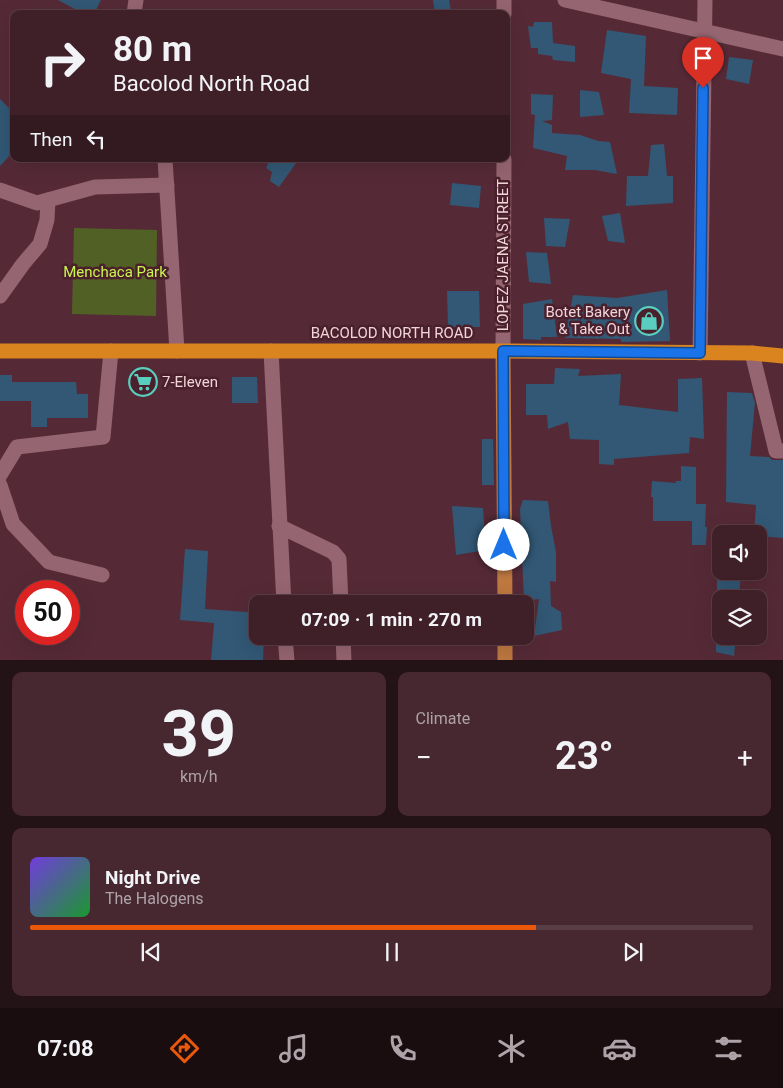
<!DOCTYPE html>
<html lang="en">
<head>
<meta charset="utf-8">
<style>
	:root { --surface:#402028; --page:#472830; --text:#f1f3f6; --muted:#aea3a8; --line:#593e45; --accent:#ea580c }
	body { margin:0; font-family:Roboto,sans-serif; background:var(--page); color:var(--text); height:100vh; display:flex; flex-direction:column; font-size:19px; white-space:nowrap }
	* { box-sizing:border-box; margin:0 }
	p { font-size:16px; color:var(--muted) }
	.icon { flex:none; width:28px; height:28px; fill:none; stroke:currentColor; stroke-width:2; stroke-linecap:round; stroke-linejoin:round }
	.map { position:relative; height:660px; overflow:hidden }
	.details { display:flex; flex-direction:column; gap:12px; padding:12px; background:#231216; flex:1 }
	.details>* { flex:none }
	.hud { position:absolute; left:10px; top:10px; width:500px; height:152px; border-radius:10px; box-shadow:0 5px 20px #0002,0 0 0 1px var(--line); background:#402028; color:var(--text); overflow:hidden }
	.fabs { position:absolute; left:712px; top:525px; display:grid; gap:10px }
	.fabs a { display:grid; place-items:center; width:55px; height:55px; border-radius:10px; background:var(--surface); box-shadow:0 5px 20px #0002,0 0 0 1px var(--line); font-size:25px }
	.speed { position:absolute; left:15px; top:580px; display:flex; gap:10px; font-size:25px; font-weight:700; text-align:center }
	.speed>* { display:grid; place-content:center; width:65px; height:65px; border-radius:50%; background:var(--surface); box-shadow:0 5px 20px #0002,0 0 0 1px var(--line); line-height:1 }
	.speed .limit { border:8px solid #d22; background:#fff; color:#111 }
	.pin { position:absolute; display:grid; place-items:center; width:42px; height:42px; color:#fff; margin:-51px -21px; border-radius:50% 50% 50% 0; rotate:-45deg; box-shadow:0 0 5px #0007 }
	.pin .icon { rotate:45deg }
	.me { position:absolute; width:55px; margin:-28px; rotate:0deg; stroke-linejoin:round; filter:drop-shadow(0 0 4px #0008) }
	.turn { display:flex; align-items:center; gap:18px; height:105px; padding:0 20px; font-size:22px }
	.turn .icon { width:65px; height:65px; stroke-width:2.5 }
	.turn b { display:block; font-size:35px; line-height:42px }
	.then { display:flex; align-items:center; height:48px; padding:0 20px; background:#0003; gap:10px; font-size:19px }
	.big { font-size:38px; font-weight:700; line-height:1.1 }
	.details .widget { flex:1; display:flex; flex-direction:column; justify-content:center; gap:8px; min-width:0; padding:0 18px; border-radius:10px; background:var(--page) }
	.details .dial { align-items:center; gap:0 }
	.dial b { font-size:65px; line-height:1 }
	.song { display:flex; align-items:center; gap:15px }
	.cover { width:60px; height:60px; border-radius:8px; background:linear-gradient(135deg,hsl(260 70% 55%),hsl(130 70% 35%)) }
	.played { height:5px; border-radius:2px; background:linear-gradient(90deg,var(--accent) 70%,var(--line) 70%) }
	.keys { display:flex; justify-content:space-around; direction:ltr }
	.heat { display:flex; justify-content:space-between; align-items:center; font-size:28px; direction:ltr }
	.details .tiles { flex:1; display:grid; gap:12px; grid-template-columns:1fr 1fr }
	.widget:last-child { grid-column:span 2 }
	.trip { position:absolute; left:249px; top:595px; width:285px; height:50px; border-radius:10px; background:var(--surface); box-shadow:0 5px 20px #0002,0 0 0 1px var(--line); font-weight:700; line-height:50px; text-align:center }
	.tabs { display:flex; height:80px; justify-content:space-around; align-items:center; background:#1a0d10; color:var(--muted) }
	.tabs .icon { width:35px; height:35px }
	.tabs .active { color:var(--accent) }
	.tabs b { font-size:22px; color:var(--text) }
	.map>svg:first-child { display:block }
</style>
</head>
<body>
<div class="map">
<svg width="783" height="661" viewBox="0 0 783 661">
	<rect width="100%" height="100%" fill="#552a36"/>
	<!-- green -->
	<polygon fill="#516125" points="74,228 157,230 156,316 72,314"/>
	<!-- building -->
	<g fill="#325875">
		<polygon points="58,0 101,0 94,14 84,14"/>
		<polygon points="433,0 449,0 451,11 435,13"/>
		<polygon points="534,22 552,22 553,43 575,46 575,62 553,60 552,56 538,54 538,48 531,48 528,26 533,27"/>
		<polygon points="607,30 646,36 644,86 678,88 677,115 629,113 631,79 601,73"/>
		<polygon points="729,57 753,60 749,84 726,79"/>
		<polygon points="580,90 599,92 604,115 580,117"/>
		<polygon points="531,94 553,95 552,120 542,121 552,125 552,133 580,135 598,141 610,142 617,174 595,170 565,170 567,156 533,148 535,115 531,114"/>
		<polygon points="0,99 14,113 14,151 0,166"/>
		<polygon points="664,144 667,176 673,176 673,203 626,206 627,176 648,176 651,145"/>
		<polygon points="270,159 299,159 279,187 270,181 272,172 266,168"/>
		<polygon points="452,183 481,186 479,208 450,205"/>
		<polygon points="620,213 625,243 608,241 602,216"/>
		<polygon points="544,218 570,219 565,247 546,246"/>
		<polygon points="526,252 547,253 551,284 529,282"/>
		<polygon points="667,290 670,341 621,342 621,339 565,338 573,295 617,298"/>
		<polygon points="447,291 479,291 480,327 448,327"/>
		<polygon points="552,299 557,337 541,337 541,340 523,339 523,304"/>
		<polygon points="555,368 580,369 578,376 621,374 619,405 678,412 678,379 702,378 704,439 690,437 689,453 614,459 614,465 599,464 599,440 570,439 568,422 548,429 547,415 526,415 526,384 554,384"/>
		<polygon points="0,375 12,375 12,382 76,382 77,394 88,394 88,418 47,418 47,427 31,427 31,401 0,401"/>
		<polygon points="232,377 257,377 258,403 232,403"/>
		<polygon points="727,392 752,393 755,403 750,456 769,457 772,460 783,460 783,538 759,536 759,534 754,534 756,505 726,502"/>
		<polygon points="482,439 493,439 494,485 482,485"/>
		<polygon points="681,466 696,467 696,504 706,504 705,527 707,527 706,545 692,545 692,521 653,521 653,497 651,497 652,481 676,483 676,481 681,481"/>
		<polygon points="523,500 548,501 551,526 556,552 556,582 550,581 551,606 561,612 562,630 534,636 539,599 524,601 520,509"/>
		<polygon points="452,506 483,508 486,550 456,555"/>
		<polygon points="185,549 208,551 205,609 258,613 258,636 264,636 263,661 211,661 214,623 180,620"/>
		<polygon points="717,571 741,571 739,599 717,599"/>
		<polygon points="716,636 736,636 734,656 716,652"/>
	</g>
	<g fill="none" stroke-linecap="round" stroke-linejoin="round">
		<!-- minor -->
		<g stroke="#956571" stroke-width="15">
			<polyline points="565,0 783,49"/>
			<polyline points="134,14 136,0"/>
			<polyline points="504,14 504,0"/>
			<polyline points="165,159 177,351"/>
			<polyline points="0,190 37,203 95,187 167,185"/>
			<polyline points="0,296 23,264 40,244 47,220 48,200"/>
			<polyline points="271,351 284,604"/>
			<polyline points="503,351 504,159"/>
			<polyline points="700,353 705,0"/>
			<polyline points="752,353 776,451 783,451"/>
			<polyline points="0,475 17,447 103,437 111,351"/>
			<polyline points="0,485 13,524 49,562 102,575"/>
			<polyline points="279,526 333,552 339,559 341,604"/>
			<polyline points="285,636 287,661"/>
			<polyline points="343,636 344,661"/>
		</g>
		<!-- major -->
		<g stroke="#be7840" stroke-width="15">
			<polyline points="503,351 505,604"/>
			<polyline points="505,636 505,661"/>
		</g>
		<!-- highway -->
		<polyline stroke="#da8420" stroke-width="15" points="0,351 503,351 752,353 783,356"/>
	</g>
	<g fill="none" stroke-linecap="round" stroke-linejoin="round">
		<defs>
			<polyline id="route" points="504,545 503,351 700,353 703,88"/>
		</defs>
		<!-- route casing -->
		<use href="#route" stroke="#114b97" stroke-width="12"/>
		<!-- route -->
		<use href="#route" stroke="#1a73e8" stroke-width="9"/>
	</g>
	<!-- icons -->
	<defs>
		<symbol id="shop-ring" viewBox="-11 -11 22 22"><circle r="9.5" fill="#4a202c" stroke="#5acebe" stroke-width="1.5"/><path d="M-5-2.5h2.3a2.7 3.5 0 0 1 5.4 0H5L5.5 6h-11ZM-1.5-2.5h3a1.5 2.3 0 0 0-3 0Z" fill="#5acebe"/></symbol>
		<symbol id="supermarket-ring" viewBox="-11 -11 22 22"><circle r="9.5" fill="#4a202c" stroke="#5acebe" stroke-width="1.5"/><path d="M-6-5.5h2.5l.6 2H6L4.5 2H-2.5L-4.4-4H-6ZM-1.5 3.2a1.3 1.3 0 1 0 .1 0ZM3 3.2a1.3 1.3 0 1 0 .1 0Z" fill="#5acebe"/></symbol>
	</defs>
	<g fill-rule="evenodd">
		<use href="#shop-ring" x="633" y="305" width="32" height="32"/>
		<use href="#supermarket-ring" x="127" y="366" width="32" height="32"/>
	</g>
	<g text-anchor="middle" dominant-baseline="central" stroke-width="5" stroke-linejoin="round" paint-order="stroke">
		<!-- street labels -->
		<g font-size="15" fill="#f0d4da" stroke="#4a202c">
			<text transform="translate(503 255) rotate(-90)">LOPEZ JAENA STREET</text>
			<text x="392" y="333">BACOLOD NORTH ROAD</text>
		</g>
		<!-- park labels -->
		<g font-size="15" fill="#caf54d" stroke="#4a202c">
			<text x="115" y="272">Menchaca Park</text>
		</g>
		<!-- poi labels -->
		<g font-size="15" fill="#f0d4da" stroke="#4a202c" text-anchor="end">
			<text x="630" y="312">Botet Bakery<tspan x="630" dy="17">&amp; Take Out</tspan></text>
			<text x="162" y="382" text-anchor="start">7-Eleven</text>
		</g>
	</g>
</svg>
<div class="fabs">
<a><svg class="icon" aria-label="sound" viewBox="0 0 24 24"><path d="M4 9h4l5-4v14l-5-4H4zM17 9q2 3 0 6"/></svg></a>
<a><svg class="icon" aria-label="layers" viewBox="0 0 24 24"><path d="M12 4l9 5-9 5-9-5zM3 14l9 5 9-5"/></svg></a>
</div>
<div class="speed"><div class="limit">50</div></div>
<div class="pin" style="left:703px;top:88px;background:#d93025"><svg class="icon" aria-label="arrive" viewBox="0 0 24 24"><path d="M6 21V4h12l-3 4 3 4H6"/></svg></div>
<svg class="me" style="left:504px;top:545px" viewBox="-20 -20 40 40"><circle r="19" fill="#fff"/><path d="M0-13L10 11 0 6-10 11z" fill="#1a73e8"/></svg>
<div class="trip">07:09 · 1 min · 270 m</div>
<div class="hud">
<div class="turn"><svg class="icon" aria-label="right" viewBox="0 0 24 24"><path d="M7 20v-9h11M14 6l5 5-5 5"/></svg><div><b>80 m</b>Bacolod North Road</div></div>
<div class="then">Then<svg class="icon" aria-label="left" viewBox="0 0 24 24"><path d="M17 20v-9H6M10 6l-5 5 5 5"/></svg></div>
</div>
</div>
<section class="details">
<div class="tiles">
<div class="widget dial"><b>39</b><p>km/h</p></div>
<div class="widget"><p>Climate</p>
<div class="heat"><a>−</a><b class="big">23°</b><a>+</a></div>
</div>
<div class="widget">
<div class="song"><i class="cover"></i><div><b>Night Drive</b><p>The Halogens</p></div></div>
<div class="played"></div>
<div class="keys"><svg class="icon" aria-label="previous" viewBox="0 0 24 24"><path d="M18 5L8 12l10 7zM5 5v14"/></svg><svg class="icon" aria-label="pause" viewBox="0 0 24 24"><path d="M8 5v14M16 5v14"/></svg><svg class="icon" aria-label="next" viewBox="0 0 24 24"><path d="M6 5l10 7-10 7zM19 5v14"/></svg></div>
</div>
</div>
</section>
<nav class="tabs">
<b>07:08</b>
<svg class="icon active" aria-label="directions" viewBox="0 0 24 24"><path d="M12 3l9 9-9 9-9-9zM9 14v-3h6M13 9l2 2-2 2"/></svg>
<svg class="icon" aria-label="music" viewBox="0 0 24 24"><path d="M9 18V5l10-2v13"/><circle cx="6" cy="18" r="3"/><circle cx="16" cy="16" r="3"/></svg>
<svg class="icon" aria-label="phone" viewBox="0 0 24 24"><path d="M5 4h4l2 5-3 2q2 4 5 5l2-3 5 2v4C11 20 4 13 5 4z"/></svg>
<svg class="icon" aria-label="climate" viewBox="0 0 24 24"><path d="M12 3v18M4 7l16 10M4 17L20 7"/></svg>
<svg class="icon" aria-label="car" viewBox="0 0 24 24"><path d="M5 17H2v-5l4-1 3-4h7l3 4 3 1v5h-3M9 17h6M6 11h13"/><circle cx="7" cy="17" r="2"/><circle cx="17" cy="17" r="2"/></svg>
<svg class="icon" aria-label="filters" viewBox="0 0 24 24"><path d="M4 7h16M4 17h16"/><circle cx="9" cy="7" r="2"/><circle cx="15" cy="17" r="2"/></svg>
</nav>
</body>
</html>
